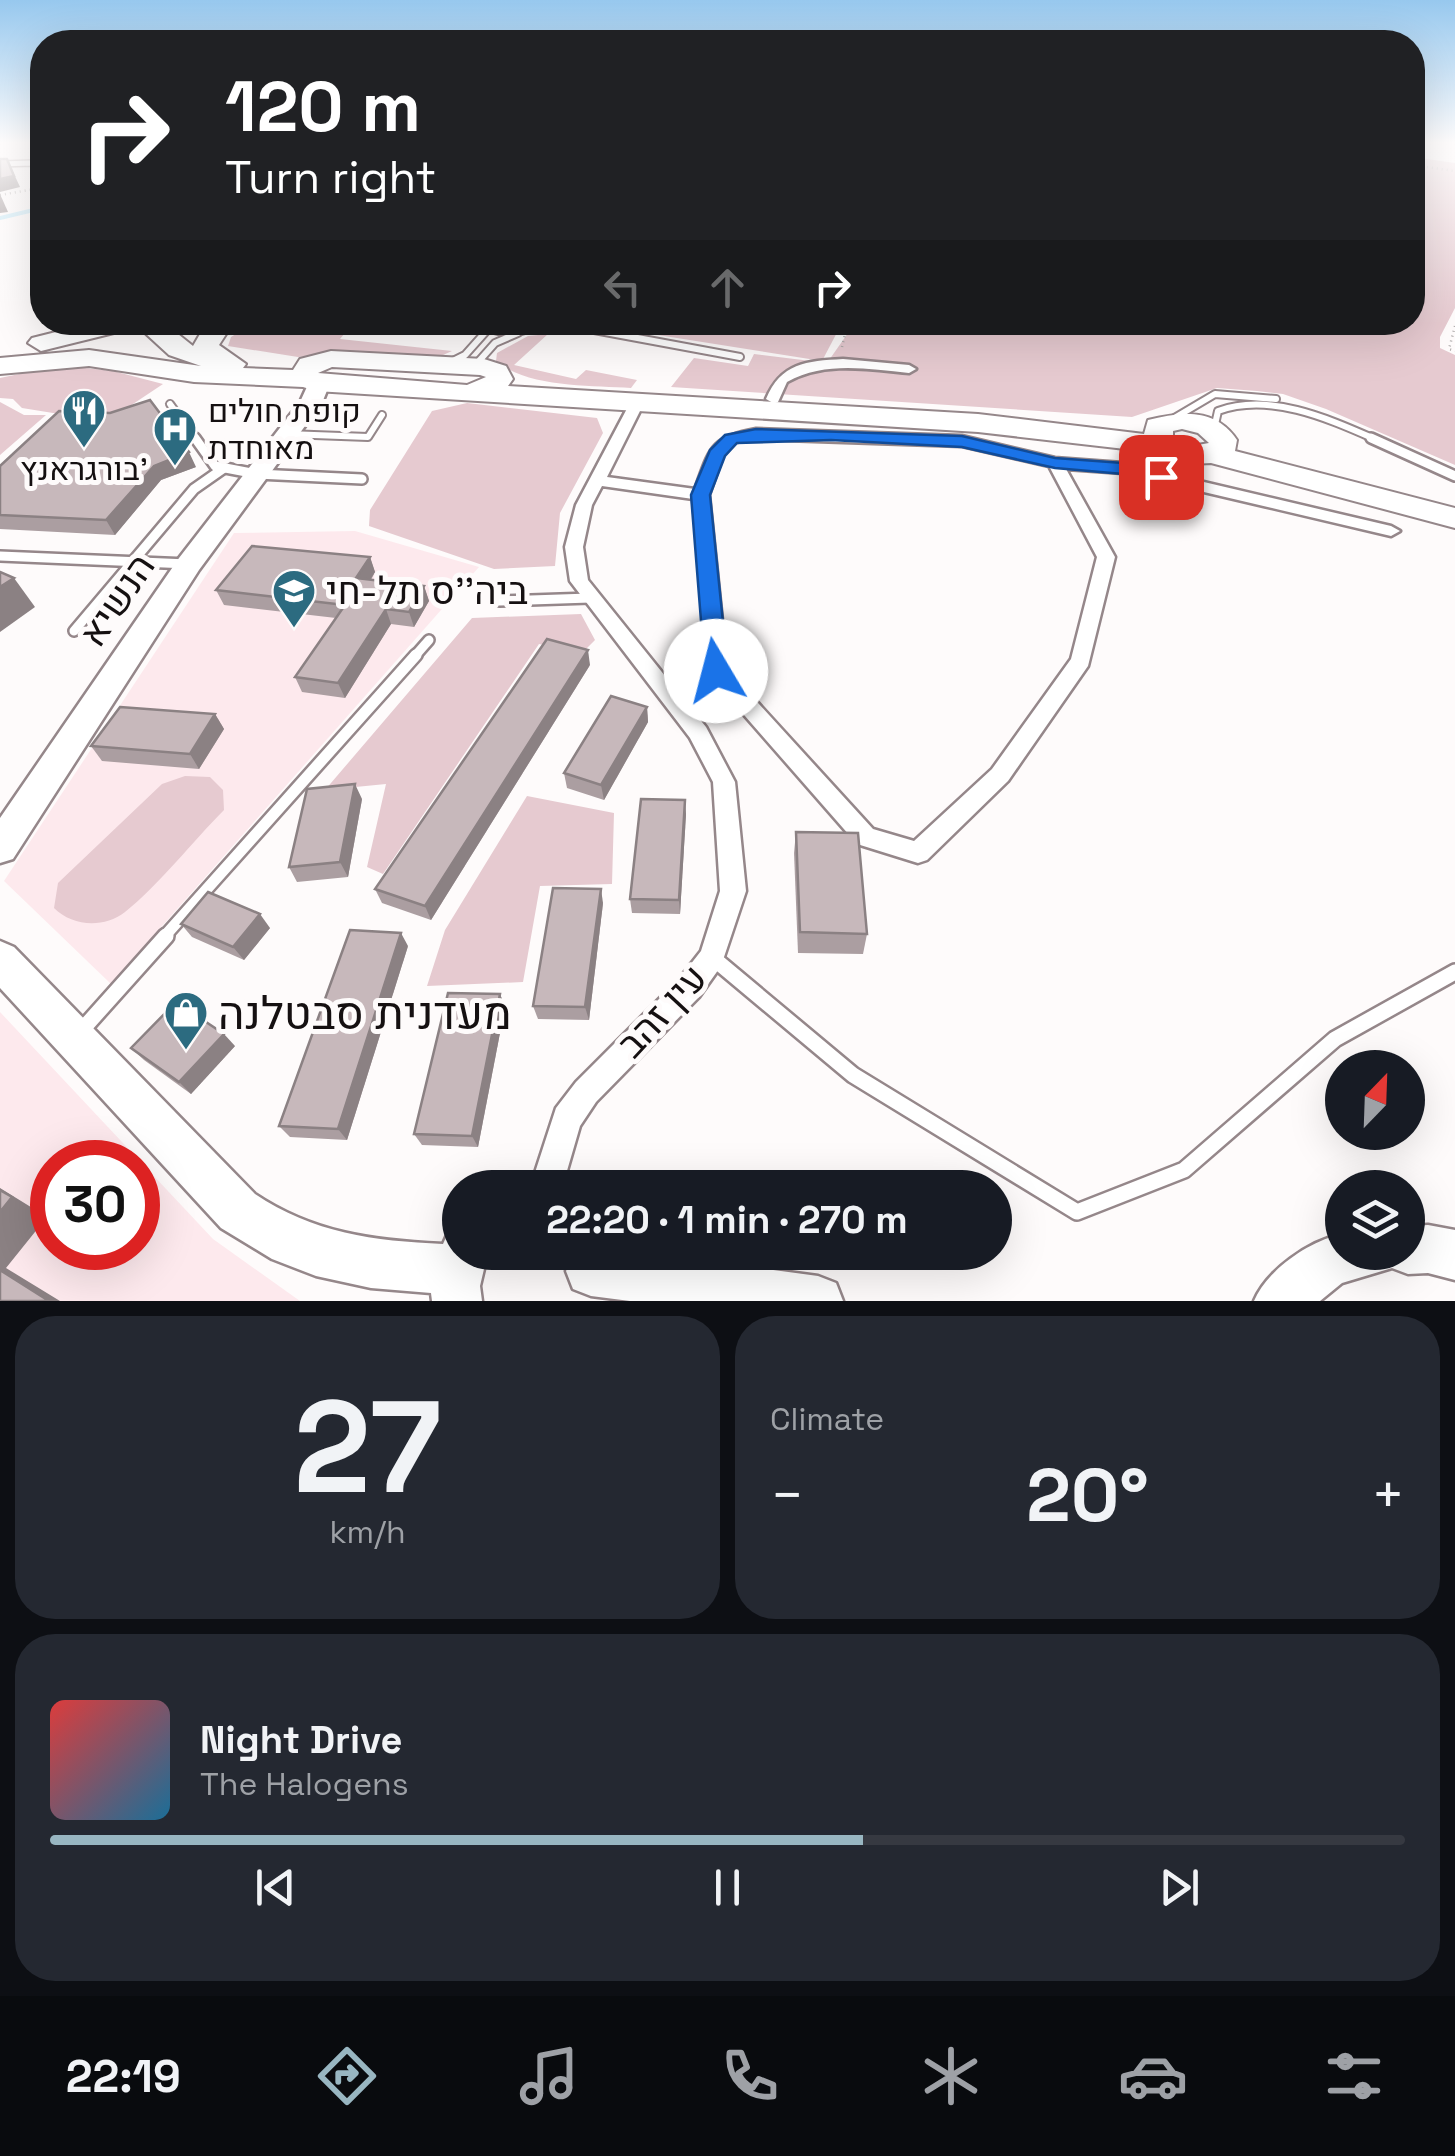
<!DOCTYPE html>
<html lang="en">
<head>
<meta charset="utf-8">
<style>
	:root { --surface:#171b24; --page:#242831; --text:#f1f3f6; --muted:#9ea1a6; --line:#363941; --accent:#98b6c1 }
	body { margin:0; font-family:"Space Grotesk",Heebo,sans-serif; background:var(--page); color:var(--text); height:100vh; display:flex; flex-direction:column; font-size:38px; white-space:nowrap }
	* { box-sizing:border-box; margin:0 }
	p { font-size:32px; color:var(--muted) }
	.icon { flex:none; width:55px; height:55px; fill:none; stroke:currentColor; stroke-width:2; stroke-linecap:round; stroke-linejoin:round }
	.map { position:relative; height:1301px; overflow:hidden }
	.panel { display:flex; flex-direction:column; gap:15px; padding:15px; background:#0d0f14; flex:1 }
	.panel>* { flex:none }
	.top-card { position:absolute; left:30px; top:30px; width:1395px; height:305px; border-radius:40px; box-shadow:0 10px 40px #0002; background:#202124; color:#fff; overflow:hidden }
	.needle { width:65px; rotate:23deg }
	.fabs { position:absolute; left:1325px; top:1050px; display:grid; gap:20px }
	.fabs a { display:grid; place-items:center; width:100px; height:100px; border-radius:50%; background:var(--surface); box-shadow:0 10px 40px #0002; font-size:50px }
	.speed { position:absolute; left:30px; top:1140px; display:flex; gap:20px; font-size:50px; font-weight:700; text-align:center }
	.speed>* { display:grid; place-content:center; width:130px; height:130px; border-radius:50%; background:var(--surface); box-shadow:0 10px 40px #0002; line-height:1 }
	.speed .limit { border:15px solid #d22; background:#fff; color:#111 }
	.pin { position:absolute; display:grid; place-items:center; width:85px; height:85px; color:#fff; margin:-42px; border-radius:20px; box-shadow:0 5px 15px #0006 }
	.me { position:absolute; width:110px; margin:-55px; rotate:352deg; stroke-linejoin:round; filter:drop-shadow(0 0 8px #0008) }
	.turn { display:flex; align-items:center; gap:35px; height:210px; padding:0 30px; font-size:45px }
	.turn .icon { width:130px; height:130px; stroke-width:2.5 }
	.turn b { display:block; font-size:70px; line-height:85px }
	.lanes { display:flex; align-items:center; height:95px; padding:0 30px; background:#0003; justify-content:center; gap:50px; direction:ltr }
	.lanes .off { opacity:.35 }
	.big { font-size:75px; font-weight:700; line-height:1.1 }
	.panel .tile { flex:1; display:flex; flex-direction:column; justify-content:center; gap:15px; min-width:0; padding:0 35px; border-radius:40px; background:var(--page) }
	.panel .dial { align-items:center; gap:0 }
	.dial b { font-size:130px; line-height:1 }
	.song { display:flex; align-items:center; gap:30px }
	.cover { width:120px; height:120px; border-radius:15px; background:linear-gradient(135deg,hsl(0 70% 55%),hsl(200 70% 35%)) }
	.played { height:10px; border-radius:5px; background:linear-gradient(90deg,var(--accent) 60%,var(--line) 60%) }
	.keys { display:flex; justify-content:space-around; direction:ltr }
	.heat { display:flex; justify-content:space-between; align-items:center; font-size:55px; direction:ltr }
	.panel .tiles { flex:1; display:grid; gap:15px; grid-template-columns:1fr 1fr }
	.tile:last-child { grid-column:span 2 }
	.trip { position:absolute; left:442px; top:1170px; width:570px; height:100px; border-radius:50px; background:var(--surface); box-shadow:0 10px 40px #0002; font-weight:700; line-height:100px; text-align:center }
	.tabs { display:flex; height:160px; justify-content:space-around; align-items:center; background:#090b0e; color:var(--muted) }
	.tabs .icon { width:70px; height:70px }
	.tabs .active { color:var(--accent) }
	.tabs b { font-size:45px; color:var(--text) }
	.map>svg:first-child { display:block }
</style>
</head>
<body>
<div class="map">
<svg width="1455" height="1301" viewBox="0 0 1455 1301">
	<rect width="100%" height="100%" fill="#fefbfb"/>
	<!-- built -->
	<g fill="#fde9ed" fill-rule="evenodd">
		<polygon points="355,531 479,567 111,984 4,881 234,533"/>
		<path d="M0 1012 213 1239 300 1301H0ZM52 1162H138V1248H52Z"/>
	</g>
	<!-- green -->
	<g fill="#e6cad0">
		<polygon points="1413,157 1455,163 1455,308 1440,337 1440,348 1455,355 1455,465 1326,409 1283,394 1257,391 1217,388 1132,417 671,387 694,358 748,366 754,354 827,363 855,323 1412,322"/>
		<polygon points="354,322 340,339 452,351 434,359 349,354 298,357 228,346 231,337 254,323"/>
		<polygon points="582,323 842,323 822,361"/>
		<path d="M548 334 514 365 576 379 586 370 637 380 631 388C590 385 529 388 496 361L497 353 528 336Z"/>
		<polygon points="76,367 113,371 163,384 115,416 53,413 22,408 13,399 0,398 0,378 43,369"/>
		<polygon points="0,402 24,415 46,415 0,455"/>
		<polygon points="467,403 597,418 603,433 560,513 555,566 494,569 369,526 370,510 432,411"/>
		<polygon points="581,614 595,640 582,653 539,644 383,874 367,867 386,784 325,790 472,618"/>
		<path d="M185 776 210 777 223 790 224 810C193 841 159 885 125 912 103 929 72 926 54 908L58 883 162 784Z"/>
		<polygon points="527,796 614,813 612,884 540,886 523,982 427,986 445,930"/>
	</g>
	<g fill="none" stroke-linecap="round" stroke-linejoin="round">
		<!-- stream -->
		<polyline stroke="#bee7f7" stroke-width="4" points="0,218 42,208"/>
		<defs>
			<polyline id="lane-far4" points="0,164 32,163 42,178"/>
			<g id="lane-far3">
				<polyline points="551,322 740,357"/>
				<path d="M490 323 494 330C510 335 524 334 536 322"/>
				<polyline points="451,362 465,355 490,327"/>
				<polyline points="483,367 479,361 495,343 518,333"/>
				<polyline points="170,404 196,440"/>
				<polyline points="1171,420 1215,394 1276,399"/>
				<path d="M1214 429 1218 411C1270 392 1329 419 1377 440"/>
				<polyline points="287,434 368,437 382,415"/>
			</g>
			<g id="lane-far2">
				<polyline points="195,438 215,466 257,474 362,479"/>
				<polyline points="1371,438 1455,476"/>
				<polyline points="0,556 188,564"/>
				<polyline points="499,601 590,598"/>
				<polyline points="74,631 194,489 224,468"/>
				<polyline points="414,657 429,640"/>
			</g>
			<polyline id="lane-far1" points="163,938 416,655"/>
			<g id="lane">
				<polyline points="713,958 853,1075 1077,1212 1184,1170 1335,1039 1455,972"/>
				<polyline points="81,1031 166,936"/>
			</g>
			<g id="street">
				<path d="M843 359 909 365 916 369 909 373C867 369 825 361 787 382L778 402 773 403 766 399C781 363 806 361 843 359Z"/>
				<path d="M638 397 645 401 607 477 695 489C710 448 710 437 756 429L962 436 1055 458 1123 463 1391 526 1400 531 1391 536 1123 473 1066 469 1115 557 1088 666 1008 781 927 860 918 863 857 844 710 676 693 499 602 486 592 505 583 547 588 580 706 727 735 782 746 891 721 966 699 997 596 1102 580 1126 562 1188H530L556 1108 576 1082 679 979 701 951 720 891 713 782 690 738 570 581 565 547 576 505 631 401ZM756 439 962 446 1049 466 1097 557 1071 659 992 769 914 841 873 829 727 669 709 495 723 455 736 442Z"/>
			</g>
			<g id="secondary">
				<polygon points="319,377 330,383 322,403 199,570 13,859 0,863 0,818 179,558 300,402 311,378"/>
				<path d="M0 941 14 947 255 1194C313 1233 374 1241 443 1244L447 1235 460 1229V1252H488L480 1286 482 1301H432L431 1293 371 1288 316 1276 272 1259 221 1228 0 988Z"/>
				<path d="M1428 1225 1455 1230V1280L1428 1273 1408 1274 1392 1268 1342 1283 1320 1301H1254C1267 1270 1309 1241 1342 1234V1252H1408V1226Z"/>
				<polygon points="576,1252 640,1252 818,1276 836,1283 843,1301 630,1301 591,1296 573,1289 566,1271"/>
			</g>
			<path id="highway" d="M96 322H163L193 346 207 322H234L219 345 246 364 243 368 293 370 300 359 331 351 484 359 506 366 513 379 508 386 978 414 1144 434 1148 420C1181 412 1215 407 1237 440L1235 451 1455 508V528L1211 463 1192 464 1160 453 978 432 316 391 303 387 194 382 89 366 0 374V358L89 350 201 366 169 355 145 333 126 330 41 351 28 343 32 338ZM332 367 480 375 486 377 467 385 318 373ZM1182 429 1198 433 1209 443 1192 446 1173 436V431Z"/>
		</defs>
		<!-- lane-far4 casing -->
		<use href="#lane-far4" stroke="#95878a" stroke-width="8"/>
		<!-- lane-far3 casing -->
		<use href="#lane-far3" stroke="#95878a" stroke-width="10"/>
		<!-- lane-far2 casing -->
		<use href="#lane-far2" stroke="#95878a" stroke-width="14"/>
		<!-- lane-far1 casing -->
		<use href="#lane-far1" stroke="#95878a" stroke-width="16"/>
		<!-- lane casing -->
		<use href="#lane" stroke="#95878a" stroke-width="20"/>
		<!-- street casing -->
		<use href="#street" stroke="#95878a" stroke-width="5"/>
		<!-- secondary casing -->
		<use href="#secondary" stroke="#95878a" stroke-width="5"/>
		<!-- highway casing -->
		<use href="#highway" stroke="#95878a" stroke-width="4"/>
		<!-- path -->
		<g stroke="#aeabab" stroke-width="2.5" stroke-dasharray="1 4" stroke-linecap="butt">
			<polyline points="1412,165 1455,171"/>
			<polyline points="0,195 35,189"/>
			<polyline points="1455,326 1449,349 1455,351"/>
			<polyline points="842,347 848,322"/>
		</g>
		<!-- lane-far4 -->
		<use href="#lane-far4" stroke="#fff" stroke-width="5"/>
		<!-- lane-far3 -->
		<use href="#lane-far3" stroke="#fff" stroke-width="6"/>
		<!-- lane-far2 -->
		<use href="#lane-far2" stroke="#fff" stroke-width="9"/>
		<!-- lane-far1 -->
		<use href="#lane-far1" stroke="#fff" stroke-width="11"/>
		<!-- lane -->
		<use href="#lane" stroke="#fff" stroke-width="15"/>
		<!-- street -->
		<use href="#street" fill="#fff" fill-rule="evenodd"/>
		<!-- secondary -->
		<use href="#secondary" fill="#fff" fill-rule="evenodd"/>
		<!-- highway -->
		<use href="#highway" fill="#fff" fill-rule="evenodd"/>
	</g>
	<!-- wall -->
	<g fill="#ab9ea1">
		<polygon points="0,466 196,467 161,480 115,535 0,529"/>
		<polygon points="370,557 375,572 371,580 424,586 429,601 414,627 391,624 345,698 302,692 295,677 336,618 224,605 216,590"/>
		<polygon points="590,665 431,920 382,903 375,889"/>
		<polygon points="647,707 648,722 604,800 567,788 564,773"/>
		<polygon points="215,714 224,729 199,769 102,761 91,746"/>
		<polygon points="362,799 348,877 297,882 289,867"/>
		<polygon points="686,814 680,914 632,913 630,899"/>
		<polygon points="796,832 867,934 863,954 798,953 794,853"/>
		<polygon points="603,903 589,1020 538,1019 533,1006"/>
		<polygon points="181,924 270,928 244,960 192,937"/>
		<polygon points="408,946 347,1140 290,1137 279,1126"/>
		<polygon points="500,994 505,1007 478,1147 422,1145 414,1134"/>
		<polygon points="235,1046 191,1094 144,1060 131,1048"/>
	</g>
	<!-- shaded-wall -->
	<g fill="#8b8183">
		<polygon points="7,159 20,187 0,192 0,179"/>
		<polygon points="0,194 8,212 0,213"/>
		<polygon points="189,452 196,467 161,480 115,535 106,520 154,466"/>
		<polygon points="370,557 375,572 362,593 356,578"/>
		<polygon points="14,578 35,607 0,632 0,587"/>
		<polygon points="424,586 429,601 414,627 409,612"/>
		<polygon points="386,609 391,624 345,698 338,683"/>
		<polygon points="588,650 590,665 431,920 425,906"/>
		<polygon points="647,707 648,722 604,800 601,785"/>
		<polygon points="215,714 224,729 199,769 190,754"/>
		<polygon points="355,784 362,799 348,877 340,862"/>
		<polygon points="685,800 686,814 680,914 679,900"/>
		<polygon points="601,889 603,903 589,1020 585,1007"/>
		<polygon points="260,914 270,928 244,960 233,947"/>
		<polygon points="401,933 408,946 347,1140 338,1129"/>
		<polygon points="500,994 505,1007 478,1147 472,1136"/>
		<polygon points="224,1034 235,1046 191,1094 179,1082"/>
		<polygon points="0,1188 47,1217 6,1268 60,1301 49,1301 0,1270"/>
	</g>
	<!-- building -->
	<g fill="#c7b8bb" stroke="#8b8183" stroke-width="2.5">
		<polygon points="0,159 7,159 14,176 0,179"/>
		<polygon points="150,400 189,452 154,466 106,520 0,515 0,466 59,411 110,413"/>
		<polygon points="252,546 370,557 356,578 424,586 409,612 386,609 338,683 295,677 345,605 216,590"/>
		<polygon points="0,572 14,578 0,587"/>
		<polygon points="547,639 588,650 425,906 375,889"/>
		<polygon points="611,696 647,707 601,785 564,773"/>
		<polygon points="120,707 215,714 190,754 91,746"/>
		<polygon points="355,784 340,862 289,867 307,789"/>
		<polygon points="641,799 685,800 679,900 630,899"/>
		<polygon points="796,832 858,833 867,934 800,932"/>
		<polygon points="553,888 601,889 585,1007 533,1006"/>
		<polygon points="208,892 260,914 233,947 181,924"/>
		<polygon points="350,930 401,933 338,1129 279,1126"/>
		<polygon points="448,993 500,994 472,1136 414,1134"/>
		<polygon points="176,1002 224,1034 179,1082 131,1048"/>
		<polygon points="0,1190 12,1197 0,1212"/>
		<polygon points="0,1270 49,1301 0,1301"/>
	</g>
	<!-- sky -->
	<linearGradient id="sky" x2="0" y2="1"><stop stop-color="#97c8ee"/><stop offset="0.44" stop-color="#fffdfd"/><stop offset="1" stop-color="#fffdfd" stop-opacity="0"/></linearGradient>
	<rect width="1455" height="324" fill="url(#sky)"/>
	<!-- route -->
	<polygon fill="#1a73e8" stroke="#114b97" stroke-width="2.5" points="756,429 962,436 1055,458 1123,463 1170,477 1161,483 1123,474 1055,468 962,447 831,440 737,443 725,456 710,495 728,671 716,679 705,671 691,495 710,450 725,435"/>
	<!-- icons -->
	<defs>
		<symbol id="restaurant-pin" viewBox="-11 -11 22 30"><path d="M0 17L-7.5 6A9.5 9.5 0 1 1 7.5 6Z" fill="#2c6b80" stroke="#fefbfb"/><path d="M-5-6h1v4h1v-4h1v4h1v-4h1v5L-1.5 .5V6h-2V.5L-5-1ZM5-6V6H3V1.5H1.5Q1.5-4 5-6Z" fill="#fff"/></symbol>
		<symbol id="hospital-pin" viewBox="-11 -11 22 30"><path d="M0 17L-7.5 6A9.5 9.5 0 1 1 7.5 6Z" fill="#2c6b80" stroke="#fefbfb"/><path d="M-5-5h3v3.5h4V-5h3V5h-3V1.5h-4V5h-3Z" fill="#fff"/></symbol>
		<symbol id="school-pin" viewBox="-11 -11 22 30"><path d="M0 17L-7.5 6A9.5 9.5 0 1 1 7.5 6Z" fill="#2c6b80" stroke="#fefbfb"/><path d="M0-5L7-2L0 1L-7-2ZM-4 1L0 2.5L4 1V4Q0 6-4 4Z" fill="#fff"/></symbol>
		<symbol id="shop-pin" viewBox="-11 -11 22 30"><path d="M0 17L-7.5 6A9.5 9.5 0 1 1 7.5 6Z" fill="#2c6b80" stroke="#fefbfb"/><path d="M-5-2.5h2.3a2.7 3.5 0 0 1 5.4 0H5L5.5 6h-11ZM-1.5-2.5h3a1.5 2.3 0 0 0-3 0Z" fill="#fff"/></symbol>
	</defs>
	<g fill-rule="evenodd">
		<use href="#restaurant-pin" x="59" y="386" width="50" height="68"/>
		<use href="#hospital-pin" x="150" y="404" width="50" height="68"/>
		<use href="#school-pin" x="269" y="566" width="50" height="68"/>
		<use href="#shop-pin" x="161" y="988" width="50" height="68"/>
	</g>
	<g text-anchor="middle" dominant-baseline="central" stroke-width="10" stroke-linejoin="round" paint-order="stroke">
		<!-- far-poi labels -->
		<g font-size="32" fill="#151011" stroke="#fefbfb" text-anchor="start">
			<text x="208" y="411">קופת חולים<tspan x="208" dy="37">מאוחדת</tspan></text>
			<text x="84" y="469" text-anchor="middle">בורגראנץ'</text>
		</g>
		<!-- poi labels -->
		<g font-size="38" fill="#151011" stroke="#fefbfb" text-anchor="start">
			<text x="326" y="591">ביה''ס תל-חי</text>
		</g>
		<!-- street labels -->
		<g font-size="38" fill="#151011" stroke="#fefbfb">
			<text transform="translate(117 600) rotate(-56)">הנשיא</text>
			<text transform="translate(662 1011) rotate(-47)">עין זהב</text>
		</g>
		<!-- near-poi labels -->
		<g font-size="45" fill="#151011" stroke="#fefbfb" text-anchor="start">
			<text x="218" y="1013">מעדנית סבטלנה</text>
		</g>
	</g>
</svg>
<div class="fabs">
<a><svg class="needle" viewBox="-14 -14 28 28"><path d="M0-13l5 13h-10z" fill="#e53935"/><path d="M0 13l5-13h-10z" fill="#9ea1a6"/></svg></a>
<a><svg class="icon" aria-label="layers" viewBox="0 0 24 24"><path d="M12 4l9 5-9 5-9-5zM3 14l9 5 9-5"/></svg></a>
</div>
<div class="speed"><div class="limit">30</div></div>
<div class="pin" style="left:1161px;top:477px;background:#d93025"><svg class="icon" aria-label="arrive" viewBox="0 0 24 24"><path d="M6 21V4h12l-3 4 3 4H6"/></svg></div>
<svg class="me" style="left:716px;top:671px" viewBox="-20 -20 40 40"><circle r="19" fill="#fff"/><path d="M0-13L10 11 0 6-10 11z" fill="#1a73e8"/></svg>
<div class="trip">22:20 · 1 min · 270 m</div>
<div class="top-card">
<div class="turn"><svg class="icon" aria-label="right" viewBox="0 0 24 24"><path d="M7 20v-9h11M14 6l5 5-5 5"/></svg><div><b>120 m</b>Turn right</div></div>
<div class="lanes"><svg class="icon off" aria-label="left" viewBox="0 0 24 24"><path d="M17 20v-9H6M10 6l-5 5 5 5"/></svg><svg class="icon off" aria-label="ahead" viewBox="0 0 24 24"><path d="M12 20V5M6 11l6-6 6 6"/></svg><svg class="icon" aria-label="right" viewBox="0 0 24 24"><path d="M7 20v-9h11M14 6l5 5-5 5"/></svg></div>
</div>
</div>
<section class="panel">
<div class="tiles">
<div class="tile dial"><b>27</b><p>km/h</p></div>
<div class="tile"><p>Climate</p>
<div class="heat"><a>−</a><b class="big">20°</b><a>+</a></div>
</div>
<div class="tile">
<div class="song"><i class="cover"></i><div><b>Night Drive</b><p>The Halogens</p></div></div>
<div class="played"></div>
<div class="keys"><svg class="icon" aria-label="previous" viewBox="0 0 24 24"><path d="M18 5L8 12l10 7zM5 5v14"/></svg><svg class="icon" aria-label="pause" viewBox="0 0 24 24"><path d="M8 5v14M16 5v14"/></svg><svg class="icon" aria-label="next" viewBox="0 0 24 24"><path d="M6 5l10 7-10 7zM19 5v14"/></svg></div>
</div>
</div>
</section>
<nav class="tabs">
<b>22:19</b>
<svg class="icon active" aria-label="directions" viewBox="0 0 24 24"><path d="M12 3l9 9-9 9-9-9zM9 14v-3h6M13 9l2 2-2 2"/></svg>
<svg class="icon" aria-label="music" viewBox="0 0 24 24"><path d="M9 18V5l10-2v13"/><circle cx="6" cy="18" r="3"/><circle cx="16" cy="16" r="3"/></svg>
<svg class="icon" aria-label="phone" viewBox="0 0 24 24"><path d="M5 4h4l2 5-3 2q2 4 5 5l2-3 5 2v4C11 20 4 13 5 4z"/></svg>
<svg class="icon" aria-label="climate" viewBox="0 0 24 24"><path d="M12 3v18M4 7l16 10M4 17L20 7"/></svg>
<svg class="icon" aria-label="car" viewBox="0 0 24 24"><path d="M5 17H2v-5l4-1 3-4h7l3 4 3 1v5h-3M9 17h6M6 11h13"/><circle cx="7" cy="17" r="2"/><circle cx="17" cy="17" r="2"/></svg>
<svg class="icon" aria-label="filters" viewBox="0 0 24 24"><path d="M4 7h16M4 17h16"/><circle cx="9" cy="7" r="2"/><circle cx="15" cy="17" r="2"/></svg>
</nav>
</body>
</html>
